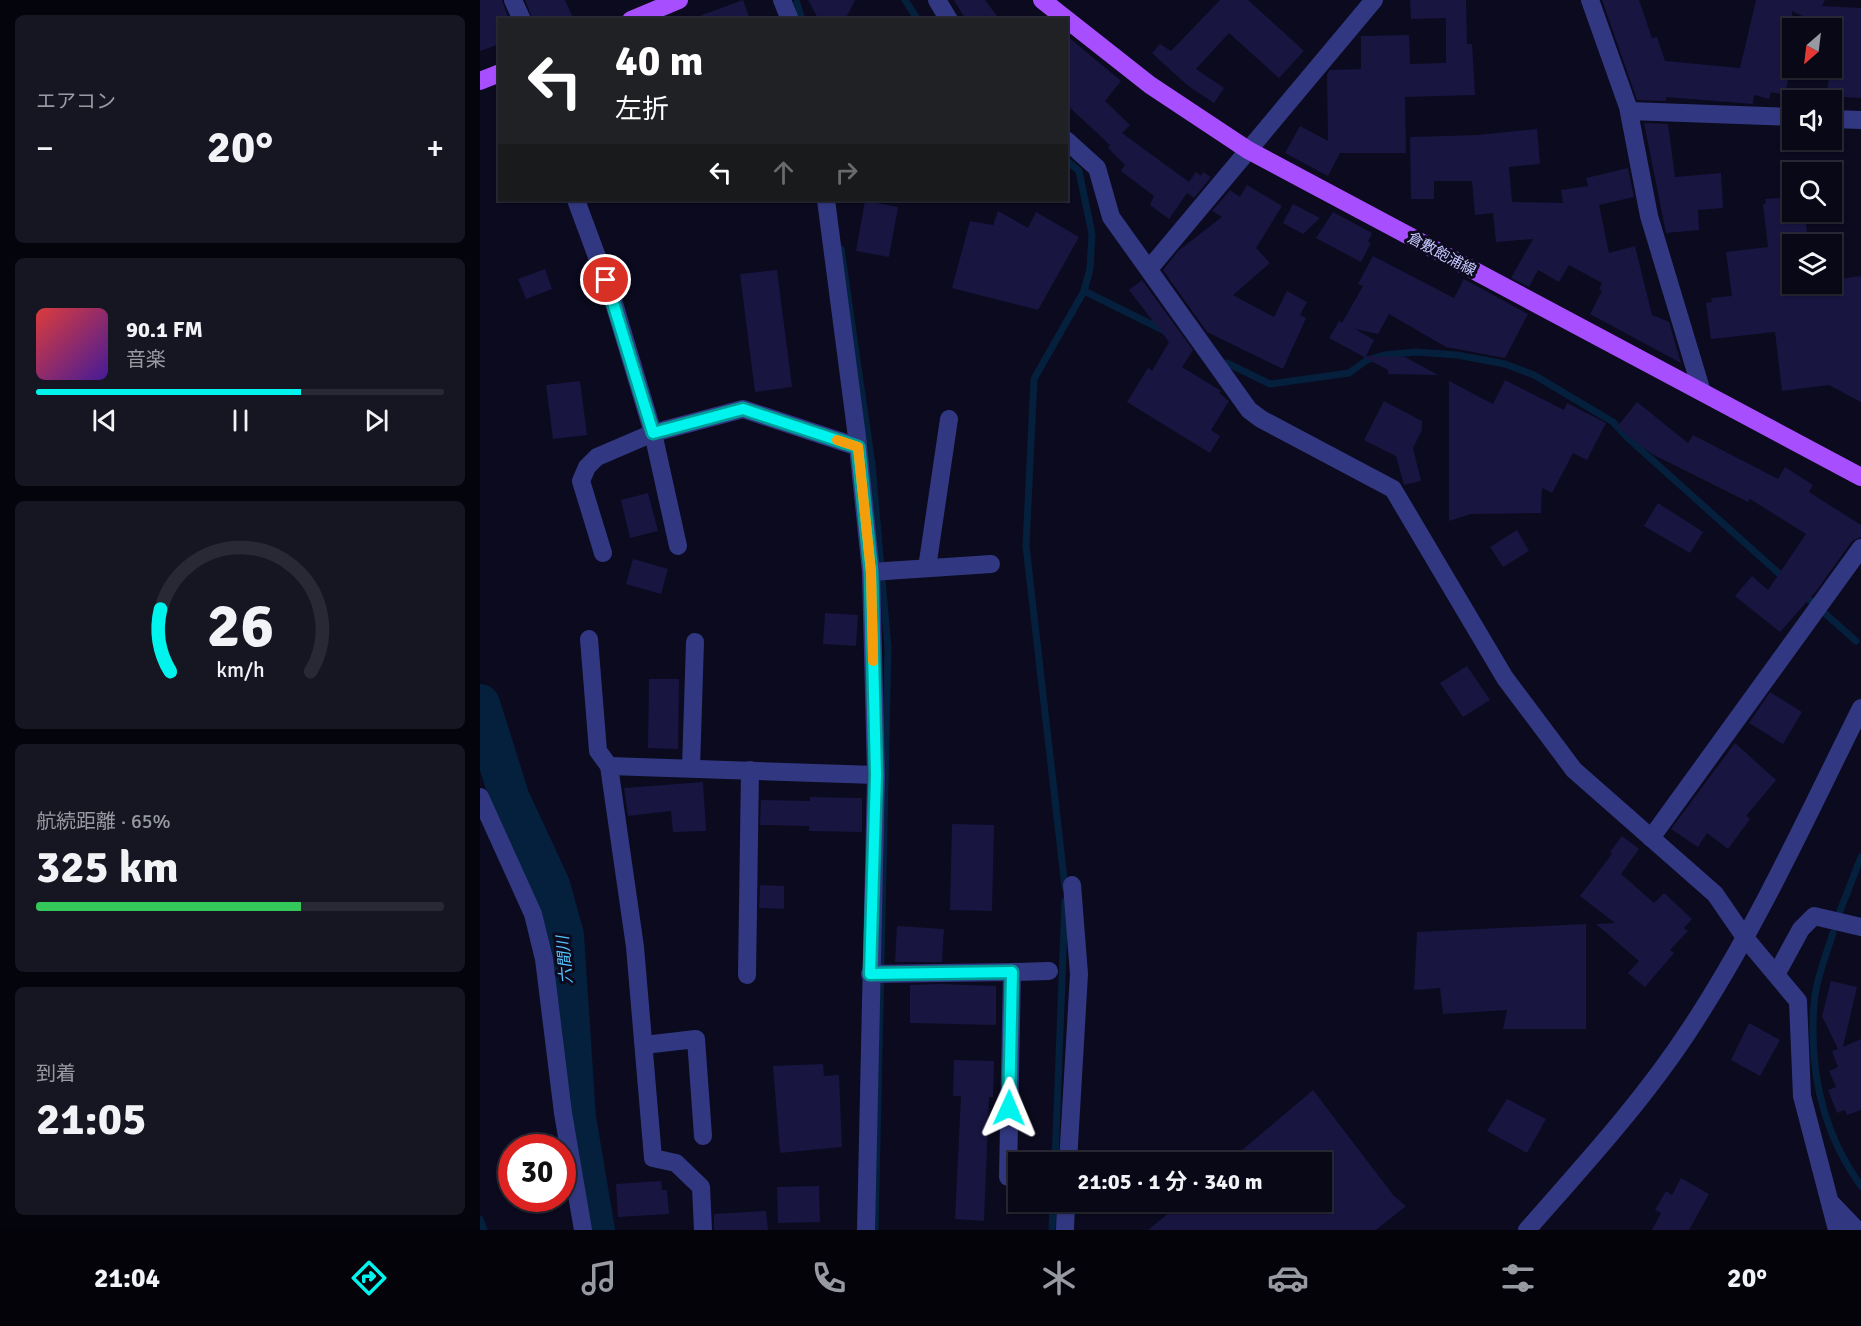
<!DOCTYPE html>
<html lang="ja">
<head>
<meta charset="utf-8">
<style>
	:root { --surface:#080816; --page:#161623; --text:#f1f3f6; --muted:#989aa1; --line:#292935; --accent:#00f3ec }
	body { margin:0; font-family:Signika,"Noto Sans JP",sans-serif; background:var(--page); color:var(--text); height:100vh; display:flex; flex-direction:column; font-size:22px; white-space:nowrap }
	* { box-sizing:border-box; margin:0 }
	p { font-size:20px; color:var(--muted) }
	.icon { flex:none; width:33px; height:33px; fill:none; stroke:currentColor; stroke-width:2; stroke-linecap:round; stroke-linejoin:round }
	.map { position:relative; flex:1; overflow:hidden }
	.side { display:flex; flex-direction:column; gap:15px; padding:15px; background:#04040c; width:480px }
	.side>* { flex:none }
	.banner { position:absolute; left:18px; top:18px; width:570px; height:183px; border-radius:0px; box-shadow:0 2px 4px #0004,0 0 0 2px var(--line); background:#202124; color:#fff; overflow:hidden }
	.needle { width:39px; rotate:208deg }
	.fabs { position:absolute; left:1302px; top:18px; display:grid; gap:12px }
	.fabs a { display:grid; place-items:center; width:60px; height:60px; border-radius:0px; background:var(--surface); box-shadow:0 2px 4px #0004,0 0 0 2px var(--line); font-size:30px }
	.speed { position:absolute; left:18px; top:1134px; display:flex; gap:12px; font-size:30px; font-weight:700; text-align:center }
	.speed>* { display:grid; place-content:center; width:78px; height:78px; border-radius:50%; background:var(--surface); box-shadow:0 2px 4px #0004,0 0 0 2px var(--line); line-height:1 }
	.speed .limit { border:9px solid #d22; background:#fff; color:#111 }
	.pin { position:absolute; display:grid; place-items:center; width:51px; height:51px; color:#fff; margin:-26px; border:3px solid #fff; border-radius:50%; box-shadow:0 2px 6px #0007 }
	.me { position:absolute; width:66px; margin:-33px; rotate:1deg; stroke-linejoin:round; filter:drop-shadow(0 0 4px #0008) }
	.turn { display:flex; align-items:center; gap:21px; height:126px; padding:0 18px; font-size:27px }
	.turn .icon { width:78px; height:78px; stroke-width:2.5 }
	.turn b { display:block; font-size:42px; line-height:51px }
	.lanes { display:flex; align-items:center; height:57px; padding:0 18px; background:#0003; justify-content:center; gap:30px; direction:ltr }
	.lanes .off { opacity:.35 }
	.big { font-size:45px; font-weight:700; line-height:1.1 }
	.side .card { flex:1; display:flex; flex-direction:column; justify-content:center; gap:9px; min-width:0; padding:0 21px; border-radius:9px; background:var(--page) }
	.side .dial { align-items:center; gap:0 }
	.dial svg { height:156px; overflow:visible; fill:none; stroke:var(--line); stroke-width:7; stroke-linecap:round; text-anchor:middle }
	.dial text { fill:var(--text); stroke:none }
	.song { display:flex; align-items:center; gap:18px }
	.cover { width:72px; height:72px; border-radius:9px; background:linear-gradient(135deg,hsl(0 70% 55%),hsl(260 70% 35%)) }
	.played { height:6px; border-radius:3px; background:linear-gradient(90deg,var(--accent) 65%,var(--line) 65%) }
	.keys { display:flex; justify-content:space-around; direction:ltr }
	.heat { display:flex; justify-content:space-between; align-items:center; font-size:33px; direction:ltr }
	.charge { height:9px; border-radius:4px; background:linear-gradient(90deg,#34c759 65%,var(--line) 0) }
	.trip { position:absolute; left:528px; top:1152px; width:324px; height:60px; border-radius:0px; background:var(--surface); box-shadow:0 2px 4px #0004,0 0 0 2px var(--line); font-weight:700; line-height:60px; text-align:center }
	.tabs { display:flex; height:96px; justify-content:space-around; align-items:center; background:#030309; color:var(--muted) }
	.tabs .icon { width:42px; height:42px }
	.tabs .selected { color:var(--accent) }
	.tabs b { font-size:27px; color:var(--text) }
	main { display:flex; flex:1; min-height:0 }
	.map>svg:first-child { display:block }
</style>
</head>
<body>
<main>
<section class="side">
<div class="card"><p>エアコン</p>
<div class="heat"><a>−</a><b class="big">20°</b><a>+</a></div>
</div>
<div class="card">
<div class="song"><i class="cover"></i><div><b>90.1 FM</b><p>音楽</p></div></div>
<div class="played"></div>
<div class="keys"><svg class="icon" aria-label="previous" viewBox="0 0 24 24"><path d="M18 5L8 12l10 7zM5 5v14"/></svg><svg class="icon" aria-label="pause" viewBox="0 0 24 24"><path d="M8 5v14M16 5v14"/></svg><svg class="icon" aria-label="next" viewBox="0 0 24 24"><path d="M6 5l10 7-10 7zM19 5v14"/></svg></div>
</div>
<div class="card dial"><svg viewBox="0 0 100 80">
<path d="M14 69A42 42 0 1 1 86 69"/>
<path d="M14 69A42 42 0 0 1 9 37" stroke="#00f3ec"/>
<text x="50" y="56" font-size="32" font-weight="700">26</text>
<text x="50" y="72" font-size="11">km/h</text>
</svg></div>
<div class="card"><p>航続距離 · 65%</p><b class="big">325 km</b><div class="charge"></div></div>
<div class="card"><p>到着</p><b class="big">21:05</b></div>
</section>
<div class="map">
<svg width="1381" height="1230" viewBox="0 0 1381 1230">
	<rect width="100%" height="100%" fill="#0b0a1e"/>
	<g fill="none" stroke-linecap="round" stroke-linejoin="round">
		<!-- stream -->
		<g stroke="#05203d" stroke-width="7">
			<polyline points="425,0 438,20"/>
			<polyline points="317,3 322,20"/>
			<polyline points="361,249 392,464 408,648 395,1230"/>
			<polyline points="604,291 685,331"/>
			<polyline points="747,363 790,384 869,373 887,360 904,355 936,352 977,355 1025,364 1054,375 1133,422 1150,440 1304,578"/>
			<polyline points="1322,593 1376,641"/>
			<polyline points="585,887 546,546 554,379 604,291 610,269 612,234 599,171 586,160"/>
			<polyline points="1360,911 1381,857"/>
			<path d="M1353 933C1346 955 1336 980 1334 1004 1329 1070 1342 1132 1381 1186"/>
			<polyline points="575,1162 585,901"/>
			<polyline points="0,1219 4,1230"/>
			<polyline points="572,1230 573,1202"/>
		</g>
		<!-- river -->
		<polyline stroke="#05203d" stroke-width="40" points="0,704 30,799 70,885 84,935 96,1118 115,1230"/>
	</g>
	<!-- building -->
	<g fill="#181541">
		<polygon points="0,0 22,0 29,20 20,20 20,44 0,51"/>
		<polygon points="45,0 85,0 94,20 53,20"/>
		<polygon points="263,0 270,20 214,20 214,18"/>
		<polygon points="328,0 375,0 365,20 339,20"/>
		<polygon points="474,0 505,0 520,20 486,20"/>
		<polygon points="740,0 768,0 824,51 799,78 749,33 716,69 744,88 734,103 707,85 672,53 680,44 691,51"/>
		<polygon points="930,0 986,0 987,44 992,44 995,95 925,97 926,153 860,153 848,176 805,153 820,126 848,141 847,74 850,70 881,69 881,36 929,35 930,64 966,63 966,18 931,19"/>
		<polygon points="1122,0 1159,0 1172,38 1177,37 1185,61 1260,68 1276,0 1345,0 1342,6 1381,8 1381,98 1347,96 1353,31 1312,11 1312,62 1305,95 1291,92 1289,99 1274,95 1273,104 1186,97 1186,101 1157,100"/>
		<polygon points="586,35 641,81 625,101 650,125 642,133 709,182 716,172 721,176 723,172 731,177 714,198 707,193 689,219 670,205 674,196 641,171 645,165 628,148 630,145 586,104"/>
		<polygon points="1164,123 1188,124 1195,177 1241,173 1243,208 1218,210 1219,230 1186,233"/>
		<polygon points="1057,129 1060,164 1029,167 1032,202 1083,203 1081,190 1108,186 1106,178 1148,168 1154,197 1119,205 1129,253 1155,246 1172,315 1189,322 1201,363 1110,314 1122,291 1119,289 1122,283 1089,265 1079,282 1058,270 1049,287 1031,278 1053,239 1016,242 1013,213 995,215 992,181 954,181 954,199 931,199 930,137 998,135"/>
		<polygon points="767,185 802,206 776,248 790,263 753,295 794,317 807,291 827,302 820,315 826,318 803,369 727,332 683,270 698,251 742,217 732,211 750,190 760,197"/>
		<polygon points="1312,197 1312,212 1325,212 1327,233 1322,233 1323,244 1312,244 1312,284 1352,284 1352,280 1381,276 1381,402 1349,385 1302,391 1295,332 1231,339 1226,303 1232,302 1231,298 1252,296 1246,252 1288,247 1283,204 1286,204 1285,199"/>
		<polygon points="385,201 418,207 409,257 376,251"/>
		<polygon points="813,204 840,218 823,234 803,223"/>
		<polygon points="518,211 548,228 556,212 599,237 558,310 472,288 490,221 513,225"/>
		<polygon points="853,212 892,233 888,242 891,243 881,262 836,238"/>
		<polygon points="893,256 974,298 984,279 1048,314 1025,358 966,347 909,314 898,334 875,329 894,340 886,356 925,357 958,375 908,374 908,370 849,338 859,321 862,323 883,286 878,284"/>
		<polygon points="65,269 72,289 46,299 38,279"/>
		<polygon points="297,270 312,387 275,392 260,274"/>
		<polygon points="662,280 713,350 702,367 741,391 739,393 749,401 731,430 740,436 730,453 647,402 668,368 672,371 689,342 649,290"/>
		<polygon points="1025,380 1084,410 1087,403 1126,423 1107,460 1093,453 1072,493 1062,488 1061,513 991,514 969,521 969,381 1013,404"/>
		<polygon points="100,381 107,435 73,439 66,385"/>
		<polygon points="904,401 942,421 942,430 933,448 941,481 924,485 916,456 884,440"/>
		<polygon points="1157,402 1208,443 1213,435 1298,479 1305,467 1333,485 1329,492 1381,525 1381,537 1372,541 1337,590 1300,632 1255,596 1272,576 1288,590 1326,534 1270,499 1268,502 1172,454 1137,427"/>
		<polygon points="168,493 178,531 150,538 141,500"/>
		<polygon points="1178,503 1223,532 1210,553 1164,526"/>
		<polygon points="1037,530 1049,551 1023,567 1010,547"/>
		<polygon points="153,559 188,569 181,594 146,584"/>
		<polygon points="345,613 378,615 376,646 343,644"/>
		<polygon points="987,666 1010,700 983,717 960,683"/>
		<polygon points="169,679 199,679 198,749 168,748"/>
		<polygon points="1290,692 1322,712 1303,744 1269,723"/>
		<polygon points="1255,743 1296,780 1266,816 1270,819 1248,849 1227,833 1218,847 1191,829"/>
		<polygon points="223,782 226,831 193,832 191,811 148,816 144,788"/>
		<polygon points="330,797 382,798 382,832 329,831 329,826 280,825 281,800 330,801"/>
		<polygon points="472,824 514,825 512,911 470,910"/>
		<polygon points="1142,836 1159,849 1141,874 1174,903 1184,893 1212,919 1204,928 1208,931 1190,950 1194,953 1165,987 1148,973 1159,961 1116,924 1135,923 1100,896 1132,854 1130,852"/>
		<polygon points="280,885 304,886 304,909 279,908"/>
		<polygon points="1106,924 1106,1029 1023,1029 1027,1010 963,1014 960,988 934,990 937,932"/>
		<polygon points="417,926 464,929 462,962 415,962"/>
		<polygon points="1351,981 1377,987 1363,1047 1381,1039 1381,1110 1367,1115 1365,1110 1357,1113 1348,1090 1356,1087 1349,1071 1358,1067 1352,1051 1358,1049 1342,1016"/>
		<polygon points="460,984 516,986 516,1025 430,1023 430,985"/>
		<polygon points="1269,1023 1300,1040 1280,1076 1251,1060"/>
		<polygon points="474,1060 514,1061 513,1097 509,1097 504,1221 475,1219 481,1096 473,1096"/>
		<polygon points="343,1064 344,1076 359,1075 362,1147 300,1153 293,1066"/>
		<polygon points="833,1090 914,1196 926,1206 896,1230 668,1230 702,1202 842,1202 842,1162 748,1162"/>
		<polygon points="1027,1099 1066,1119 1047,1153 1007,1131"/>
		<polygon points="1201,1178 1229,1194 1209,1230 1172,1230 1181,1213 1175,1210 1186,1191 1192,1195"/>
		<polygon points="181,1181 182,1190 187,1190 189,1214 138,1217 136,1184"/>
		<polygon points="339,1186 340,1222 298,1223 297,1187"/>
		<polygon points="286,1211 288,1230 234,1230 234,1214"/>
	</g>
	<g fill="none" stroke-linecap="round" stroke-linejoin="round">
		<!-- minor -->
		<g stroke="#313881" stroke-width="18">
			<polyline points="33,0 42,20"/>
			<polyline points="302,0 310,20"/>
			<polyline points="457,0 469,20"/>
			<polyline points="1110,0 1148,107 1169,216 1222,392"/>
			<polyline points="1149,111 1312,117"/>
			<polyline points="1352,119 1381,120"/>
			<polyline points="586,140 617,168 631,217 769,410 781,419 913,489 1025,678 1094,770 1235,894 1266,939 1318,1001 1322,1096 1357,1230"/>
			<polyline points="96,200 133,300 173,433 117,457 107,467 101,481 123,553"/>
			<polyline points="346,200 377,437 391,572 396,775 386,1230"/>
			<polyline points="669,269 894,0"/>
			<polyline points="198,546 173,433 263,409 378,447"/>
			<polyline points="447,568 469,419"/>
			<polyline points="391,572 511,564"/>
			<polyline points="109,639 118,751 129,766 155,947 173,1158 196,1163 221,1187 223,1230"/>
			<polyline points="129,766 396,775"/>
			<polyline points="211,768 215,642"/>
			<polyline points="0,797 53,914 64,959 83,1113 103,1230"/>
			<polyline points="1171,838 1381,548"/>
			<polyline points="532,972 569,971"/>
			<polyline points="1297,973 1321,929 1334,916 1381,927"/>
			<polyline points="390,974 532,972 528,1177"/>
			<polyline points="267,975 270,770"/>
			<polyline points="164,1045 216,1039 223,1136"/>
			<polyline points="588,1162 599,974 592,885"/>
			<polyline points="1352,1204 1377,1230"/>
			<polyline points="585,1230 586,1202"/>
			<path d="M1047 1230C1104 1165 1163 1101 1210 1029 1277 927 1327 816 1381 708"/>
		</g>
		<!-- major -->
		<g stroke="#a74fff" stroke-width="18">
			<polyline points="562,0 670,85 768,150 1381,477"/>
			<polyline points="151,20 199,0"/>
			<polyline points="0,81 20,73"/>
		</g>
	</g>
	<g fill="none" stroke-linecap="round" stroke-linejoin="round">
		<defs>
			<polyline id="route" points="126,280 173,433 263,409 378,447 391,572 396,775 390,974 532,972 529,1108"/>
		</defs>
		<!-- route casing -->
		<use href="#route" stroke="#009e99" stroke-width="15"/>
		<!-- route -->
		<use href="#route" stroke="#00f3ec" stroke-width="10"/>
		<!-- slow -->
		<polyline stroke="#f59e0b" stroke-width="10" points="357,440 378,447 391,572 393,661"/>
	</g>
	<g text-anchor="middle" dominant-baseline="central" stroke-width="6" stroke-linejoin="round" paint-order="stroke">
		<!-- street labels -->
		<g font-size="15" fill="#c8c8ff" stroke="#0b0a1e">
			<text transform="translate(962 254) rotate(28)">倉敷飽浦線</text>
		</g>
		<!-- water labels -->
		<g font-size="16" font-style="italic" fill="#56c6ff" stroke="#0b0a1e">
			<text transform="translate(85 960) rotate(-95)">六間川</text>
		</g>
	</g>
</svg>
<div class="fabs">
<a><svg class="needle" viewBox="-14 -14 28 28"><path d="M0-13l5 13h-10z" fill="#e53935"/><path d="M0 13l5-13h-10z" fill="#989aa1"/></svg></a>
<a><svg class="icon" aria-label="sound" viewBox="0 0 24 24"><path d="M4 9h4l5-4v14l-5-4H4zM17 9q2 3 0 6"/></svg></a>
<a><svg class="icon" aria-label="search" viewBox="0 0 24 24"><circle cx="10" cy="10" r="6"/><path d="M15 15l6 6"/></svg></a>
<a><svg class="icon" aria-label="layers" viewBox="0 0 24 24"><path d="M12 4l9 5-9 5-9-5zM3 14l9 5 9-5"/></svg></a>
</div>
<div class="speed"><div class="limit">30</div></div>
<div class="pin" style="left:126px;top:280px;background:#d93025"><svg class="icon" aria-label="arrive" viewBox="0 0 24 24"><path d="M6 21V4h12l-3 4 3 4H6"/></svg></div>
<svg class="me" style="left:529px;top:1108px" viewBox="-20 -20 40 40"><path d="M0-17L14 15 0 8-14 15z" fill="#00f3ec" stroke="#fff" stroke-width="4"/></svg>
<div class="trip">21:05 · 1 分 · 340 m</div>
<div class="banner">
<div class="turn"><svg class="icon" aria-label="left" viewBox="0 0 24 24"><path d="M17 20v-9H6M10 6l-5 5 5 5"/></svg><div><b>40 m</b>左折</div></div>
<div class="lanes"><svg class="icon" aria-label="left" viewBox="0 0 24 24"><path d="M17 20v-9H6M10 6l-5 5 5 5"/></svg><svg class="icon off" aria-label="ahead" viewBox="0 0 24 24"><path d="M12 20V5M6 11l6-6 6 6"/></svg><svg class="icon off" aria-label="right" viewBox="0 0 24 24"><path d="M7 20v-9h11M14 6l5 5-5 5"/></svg></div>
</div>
</div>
</main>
<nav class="tabs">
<b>21:04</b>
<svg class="icon selected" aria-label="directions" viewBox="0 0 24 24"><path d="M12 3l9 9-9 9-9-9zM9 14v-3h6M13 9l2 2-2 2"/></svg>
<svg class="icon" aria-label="music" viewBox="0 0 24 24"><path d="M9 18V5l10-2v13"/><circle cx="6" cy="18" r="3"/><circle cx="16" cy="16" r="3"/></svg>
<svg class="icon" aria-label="phone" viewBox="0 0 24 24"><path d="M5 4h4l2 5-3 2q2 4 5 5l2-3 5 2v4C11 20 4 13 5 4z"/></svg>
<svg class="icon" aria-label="climate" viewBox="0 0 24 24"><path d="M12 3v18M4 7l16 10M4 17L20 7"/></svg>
<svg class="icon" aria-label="car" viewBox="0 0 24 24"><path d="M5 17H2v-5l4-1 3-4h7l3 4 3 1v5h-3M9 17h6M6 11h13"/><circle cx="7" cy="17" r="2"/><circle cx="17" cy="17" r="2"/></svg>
<svg class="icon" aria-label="filters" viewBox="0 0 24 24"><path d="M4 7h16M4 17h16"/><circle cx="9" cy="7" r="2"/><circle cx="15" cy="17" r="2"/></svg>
<b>20°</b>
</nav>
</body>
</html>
